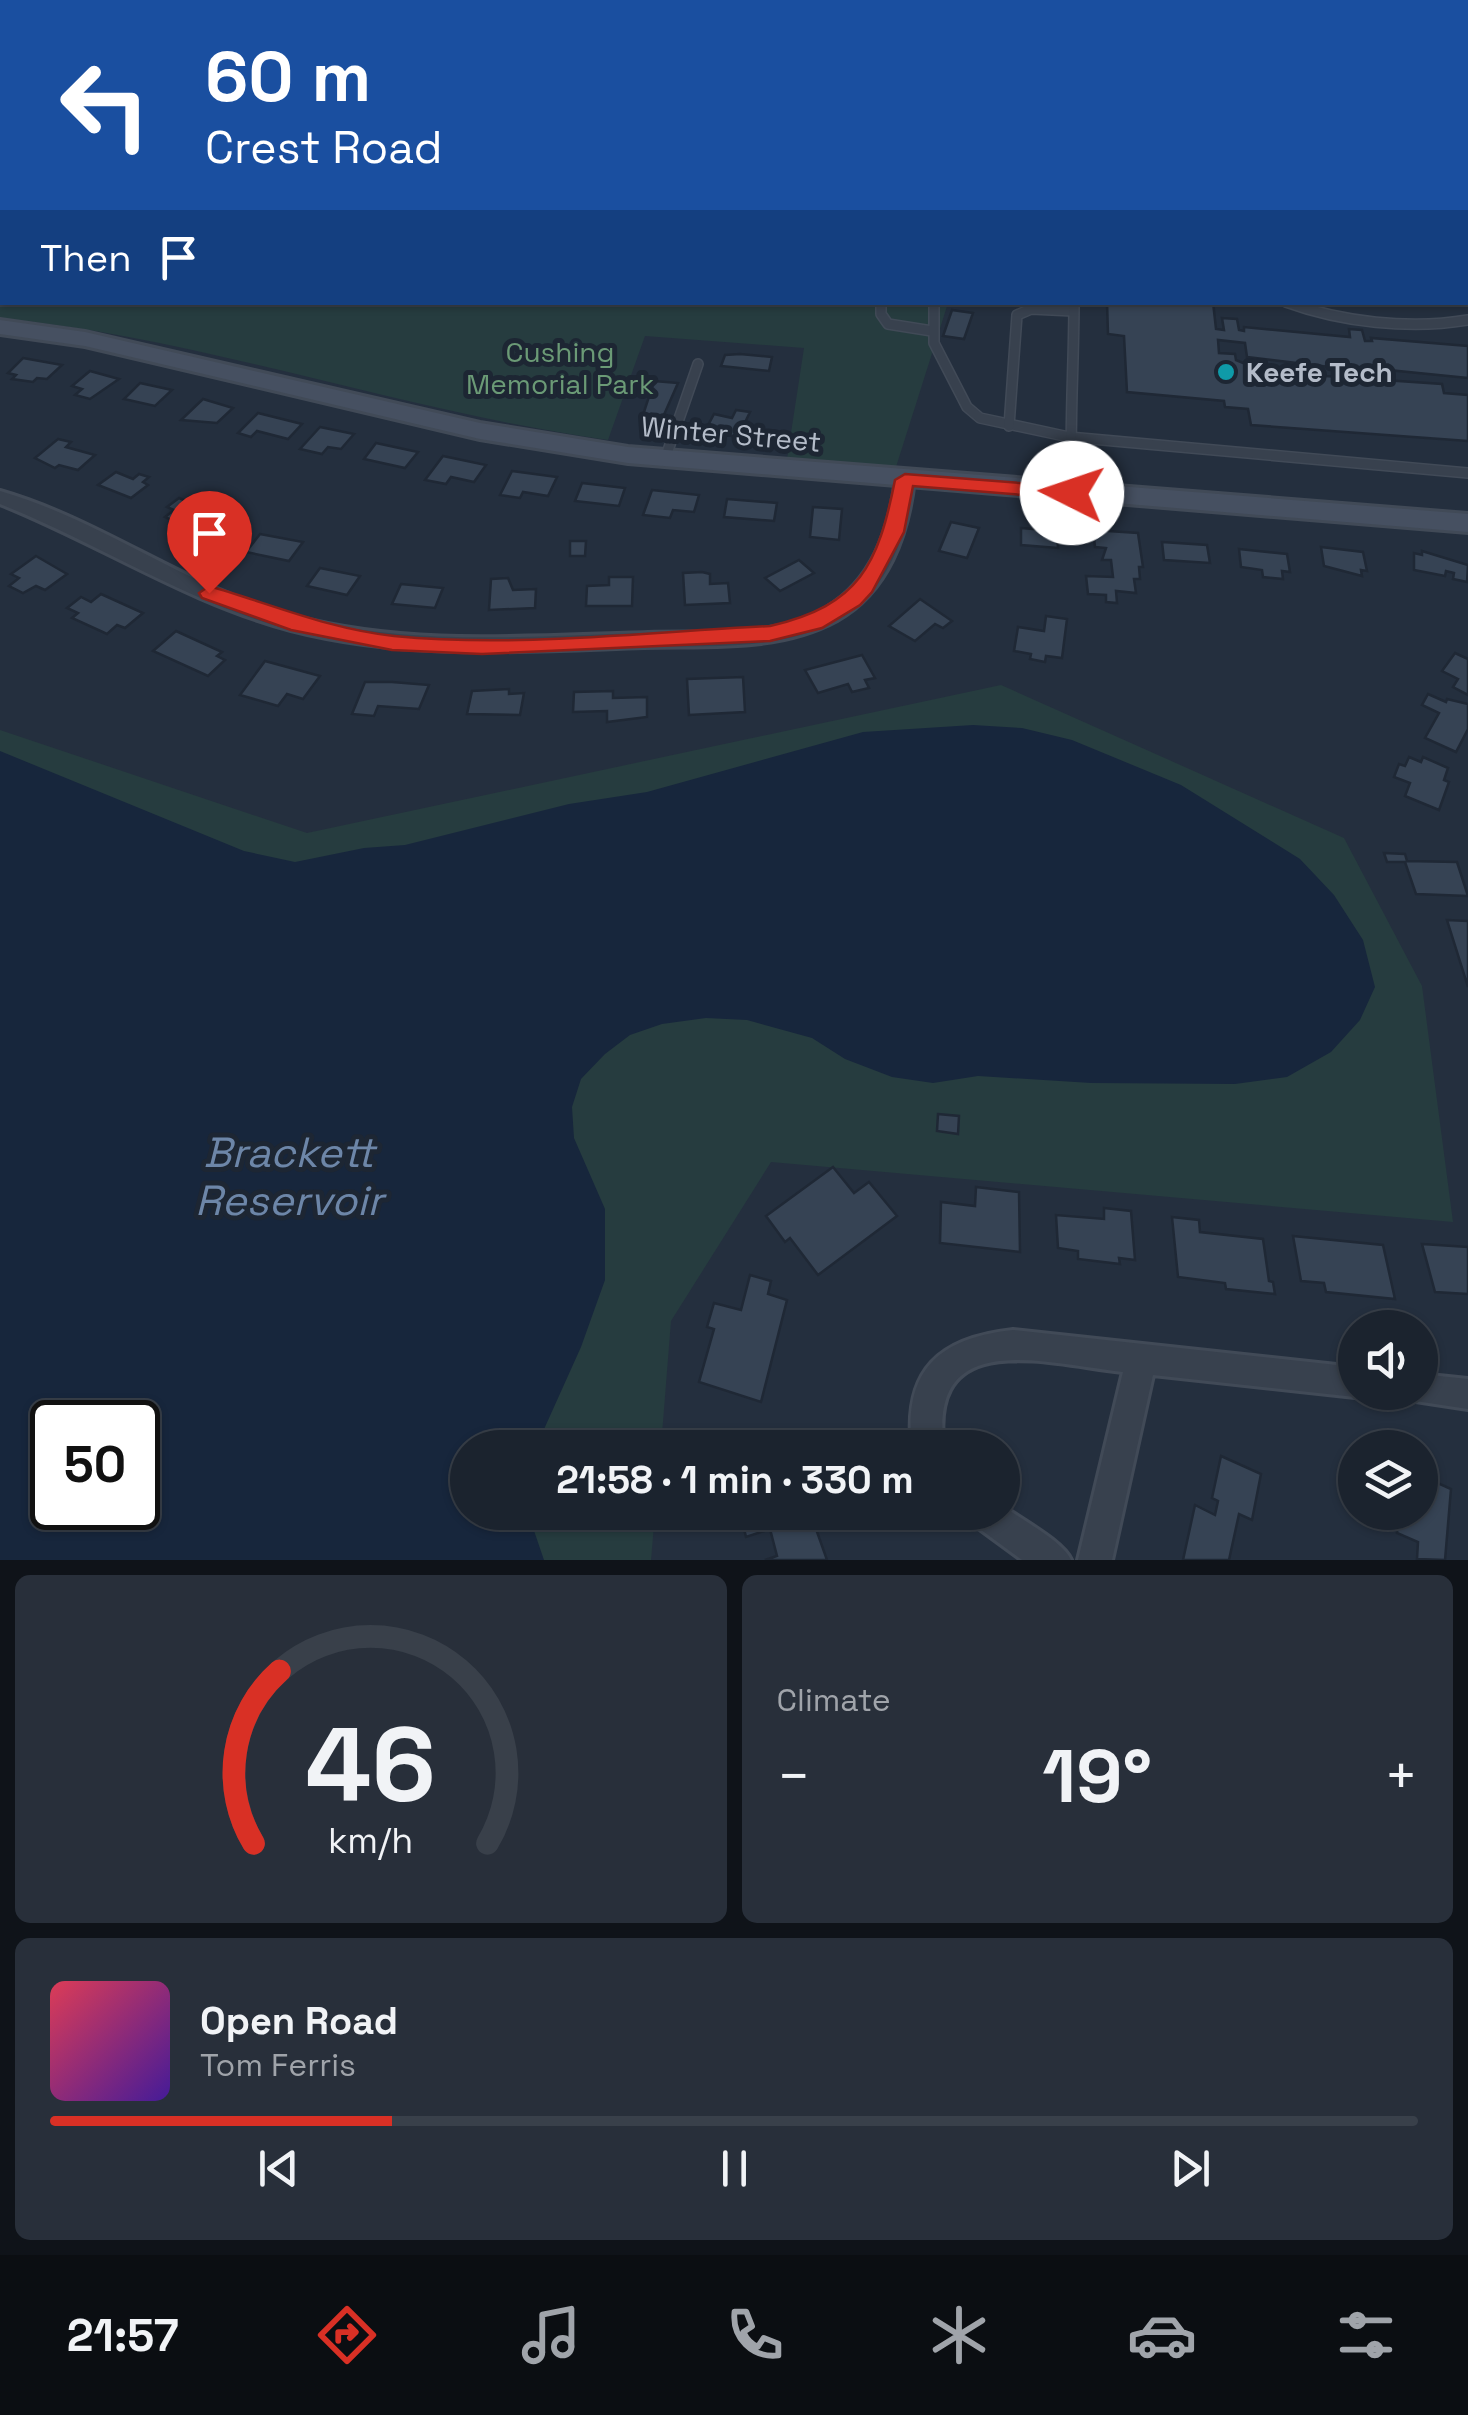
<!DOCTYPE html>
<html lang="en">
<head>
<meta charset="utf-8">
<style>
	:root { --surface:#1b232e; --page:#282f3a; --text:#f1f3f6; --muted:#a0a4aa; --line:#39404a; --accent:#d93025 }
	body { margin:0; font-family:"Space Grotesk",sans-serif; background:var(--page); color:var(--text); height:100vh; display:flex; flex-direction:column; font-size:38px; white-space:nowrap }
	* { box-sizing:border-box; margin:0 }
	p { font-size:32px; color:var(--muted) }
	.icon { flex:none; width:55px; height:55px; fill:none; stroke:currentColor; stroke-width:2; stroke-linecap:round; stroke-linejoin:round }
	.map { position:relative; height:1560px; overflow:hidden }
	.panel { display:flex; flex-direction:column; gap:15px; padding:15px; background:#0f1319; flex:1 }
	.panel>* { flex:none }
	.top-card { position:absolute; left:0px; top:0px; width:1470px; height:305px; box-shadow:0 2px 8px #0004,0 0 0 2px var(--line); background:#1a4fa0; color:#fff; overflow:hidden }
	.tools { position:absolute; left:1338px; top:1310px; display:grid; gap:20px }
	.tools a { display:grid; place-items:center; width:100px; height:100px; border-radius:50%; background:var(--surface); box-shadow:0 2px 8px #0004,0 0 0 2px var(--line); font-size:50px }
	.speed { position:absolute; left:30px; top:1400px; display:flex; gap:20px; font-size:50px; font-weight:700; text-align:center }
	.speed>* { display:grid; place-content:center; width:130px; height:130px; border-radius:50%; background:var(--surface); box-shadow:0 2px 8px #0004,0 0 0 2px var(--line); line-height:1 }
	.speed .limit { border:5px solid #111; border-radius:15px; background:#fff; color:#111 }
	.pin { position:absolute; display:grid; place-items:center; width:85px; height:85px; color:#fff; margin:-102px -42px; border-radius:50% 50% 50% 0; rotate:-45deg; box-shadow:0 0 10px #0007 }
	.pin .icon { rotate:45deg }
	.me { position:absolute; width:110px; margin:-55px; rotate:274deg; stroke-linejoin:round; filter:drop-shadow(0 0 8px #0008) }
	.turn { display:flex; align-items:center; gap:35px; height:210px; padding:0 40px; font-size:45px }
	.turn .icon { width:130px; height:130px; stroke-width:2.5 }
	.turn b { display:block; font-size:70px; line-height:85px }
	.then { display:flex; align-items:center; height:95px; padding:0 40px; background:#0003; gap:20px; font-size:38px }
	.big { font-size:75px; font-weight:600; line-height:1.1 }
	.panel .card { flex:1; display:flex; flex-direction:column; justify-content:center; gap:15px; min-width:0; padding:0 35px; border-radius:15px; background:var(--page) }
	.panel .dial { align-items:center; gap:0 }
	.dial svg { height:260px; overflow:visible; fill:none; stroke:var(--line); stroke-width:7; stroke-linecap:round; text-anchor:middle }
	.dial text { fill:var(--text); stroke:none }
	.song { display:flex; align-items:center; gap:30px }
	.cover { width:120px; height:120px; border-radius:15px; background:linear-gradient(135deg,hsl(350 70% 55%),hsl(260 70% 35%)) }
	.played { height:10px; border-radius:5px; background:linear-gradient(90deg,var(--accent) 25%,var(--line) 25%) }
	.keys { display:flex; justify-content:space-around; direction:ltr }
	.heat { display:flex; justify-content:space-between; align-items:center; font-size:55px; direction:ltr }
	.panel .tiles { flex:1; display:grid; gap:15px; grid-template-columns:1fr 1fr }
	.card:last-child { grid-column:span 2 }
	.trip { position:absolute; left:450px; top:1430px; width:570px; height:100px; border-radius:50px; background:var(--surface); box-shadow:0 2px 8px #0004,0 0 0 2px var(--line); font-weight:600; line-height:100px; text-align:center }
	.tab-bar { display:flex; height:160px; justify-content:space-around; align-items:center; background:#0b0e12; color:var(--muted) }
	.tab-bar .icon { width:70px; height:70px }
	.tab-bar .current { color:var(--accent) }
	.tab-bar b { font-size:45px; color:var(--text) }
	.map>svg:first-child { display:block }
</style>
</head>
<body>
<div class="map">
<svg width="1468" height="1560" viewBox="0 0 1468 1560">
	<rect width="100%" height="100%" fill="#242f3e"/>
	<!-- green -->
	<g fill="#263c3f" fill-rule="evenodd">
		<path d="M0 0H724L2 2V302L948 303 896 467 787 459 804 348 645 336 608 440C403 411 206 339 0 318Z"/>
		<path d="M1001 685 1344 838 1422 986 1453 1222 771 1162 671 1321 661 1447 468 1448V1512L655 1513 651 1560H0V730L307 833ZM52 1422H138V1508H52Z"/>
	</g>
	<!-- water -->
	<path fill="#17263c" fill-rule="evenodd" d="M973 725 1022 728 1072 740 1181 785 1300 859 1334 895 1363 940 1375 987 1360 1020 1331 1052 1287 1077 1235 1084 1091 1083 978 1076 933 1083 892 1077 845 1059 812 1038 747 1020 706 1018 662 1024 630 1035 605 1054 581 1079 572 1107 574 1138 605 1209V1280L581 1347 536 1447 468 1448V1512L528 1513 544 1560H0V751L244 851 295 862 364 848 405 845 569 804 647 792 863 732ZM52 1422H138V1508H52Z"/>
	<!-- building -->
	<g fill="#364354" stroke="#1f2835" stroke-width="2.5">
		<polygon points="1107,302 1213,302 1216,329 1224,330 1222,318 1237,319 1239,330 1244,331 1244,327 1350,337 1349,329 1362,330 1365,341 1372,341 1371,338 1468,346 1468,378 1378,369 1379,373 1247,357 1245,343 1218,340 1219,353 1235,354 1236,360 1248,365 1325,372 1326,376 1442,384 1444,393 1468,395 1468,441 1251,425 1248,409 1225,407 1224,401 1127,392 1124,336 1108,334"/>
		<polygon points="952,310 973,313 964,339 943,336"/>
		<polygon points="740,354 772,357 769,371 721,366 725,355"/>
		<polygon points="23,358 62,365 47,379 37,378 33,382 12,379 16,375 8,373"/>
		<polygon points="90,371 119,379 90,399 75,395 82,389 72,386"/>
		<polygon points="654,381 678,383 663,417 643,415"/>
		<polygon points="140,383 172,390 155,406 124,399"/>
		<polygon points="203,399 233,408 217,423 181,420"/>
		<polygon points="736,410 750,412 738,437 705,431 714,414 732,418"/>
		<polygon points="258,413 302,424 288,439 257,431 251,437 238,433"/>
		<polygon points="320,427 354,434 341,449 328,447 322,454 300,449"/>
		<polygon points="58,439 71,442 66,447 95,455 78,470 59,465 55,468 35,458"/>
		<polygon points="376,443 418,452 405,468 364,459"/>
		<polygon points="443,456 486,465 474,482 451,477 446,484 425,480"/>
		<polygon points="512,471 557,477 548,496 523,492 520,498 500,495"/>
		<polygon points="116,472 133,479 139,474 149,477 143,482 148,485 131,498 98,485"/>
		<polygon points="582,483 625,488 619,506 575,501"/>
		<polygon points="652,490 699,495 694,512 673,510 670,518 643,515"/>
		<polygon points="191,497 204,503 198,508 219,518 199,533 165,517 174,510 167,507 179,498 186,501"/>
		<polygon points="727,499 777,503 774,521 724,517"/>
		<polygon points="813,507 842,509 839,540 810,537"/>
		<polygon points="951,522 979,528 967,558 939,551"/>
		<polygon points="1021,528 1057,531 1058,548 1021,545"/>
		<polygon points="1093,530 1138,533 1143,567 1139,567 1140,579 1134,579 1136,593 1116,591 1117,603 1106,602 1106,595 1088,594 1086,576 1113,577 1111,560 1102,560 1106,548 1095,547"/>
		<polygon points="260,534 303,542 289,561 246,552"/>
		<polygon points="570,541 586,541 585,556 570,556"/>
		<polygon points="1162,542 1207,545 1210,563 1164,560"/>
		<polygon points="1321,547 1363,552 1367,571 1361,570 1362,576 1324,566"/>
		<polygon points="1239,549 1287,554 1290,572 1282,571 1283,579 1263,577 1262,570 1241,567"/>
		<polygon points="1422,551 1468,565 1467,582 1453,579 1454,573 1446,571 1445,576 1414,570 1414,553 1422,555"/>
		<polygon points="36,556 67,574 45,590 36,586 23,593 9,586 19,578 11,574"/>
		<polygon points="799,560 814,573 780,591 765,578"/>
		<polygon points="320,568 360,576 347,595 307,586"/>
		<polygon points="702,572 710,574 710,584 728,583 730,603 685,605 683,573"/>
		<polygon points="609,577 633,577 632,606 586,606 587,586 609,585"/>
		<polygon points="508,578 513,590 536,589 535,608 489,610 491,579"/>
		<polygon points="401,584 443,588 435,608 392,604"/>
		<polygon points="101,594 143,613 125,628 117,625 107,634 72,618 78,613 67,608 81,597 91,602"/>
		<polygon points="920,599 952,621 943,628 935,624 915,641 889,626"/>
		<polygon points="1046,616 1067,619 1062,658 1046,656 1045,662 1030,659 1031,654 1014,651 1018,627 1044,631"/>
		<polygon points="176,631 222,652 217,656 225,660 208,676 153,651"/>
		<polygon points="1455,653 1468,659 1468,695 1453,687 1458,679 1442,671"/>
		<polygon points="862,655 875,678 865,680 869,688 852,692 848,684 818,693 805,670"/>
		<polygon points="265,661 320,676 303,699 287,694 278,706 240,695"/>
		<polygon points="743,677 745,712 689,715 687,679"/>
		<polygon points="365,682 392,682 429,685 419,709 378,706 374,716 352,714"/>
		<polygon points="509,689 509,694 524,693 520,715 467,714 472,691"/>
		<polygon points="613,691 613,698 647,697 647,717 607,722 607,711 573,712 574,692"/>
		<polygon points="1428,694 1446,702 1447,699 1468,704 1468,729 1456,752 1425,738 1439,713 1422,705"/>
		<polygon points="1409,757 1421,762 1423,757 1448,768 1444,780 1449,782 1439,810 1405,796 1410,783 1394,777 1399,764 1405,766"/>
		<polygon points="1384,853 1405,854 1407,861 1457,862 1468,896 1416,894 1405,862 1387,862"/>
		<polygon points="1447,920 1468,921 1468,987"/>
		<polygon points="938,1114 959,1116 958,1134 937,1131"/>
		<polygon points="833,1167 854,1193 869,1182 897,1216 818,1275 790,1238 785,1242 766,1216"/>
		<polygon points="976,1187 1019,1192 1020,1252 940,1243 941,1202 975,1206"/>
		<polygon points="1104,1208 1131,1211 1135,1260 1119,1258 1120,1264 1078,1259 1078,1251 1058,1248 1056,1215 1104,1219"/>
		<polygon points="1172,1217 1199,1220 1200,1232 1263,1239 1269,1281 1273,1282 1275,1294 1226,1289 1225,1283 1178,1277"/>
		<polygon points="1293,1236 1383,1245 1395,1299 1326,1292 1324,1283 1301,1281"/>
		<polygon points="1422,1244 1468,1247 1468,1294 1435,1292"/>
		<polygon points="750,1275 771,1281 768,1294 787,1300 761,1402 699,1382 714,1329 707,1327 714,1303 741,1310"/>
		<polygon points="1221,1456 1261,1474 1252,1520 1239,1514 1229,1560 1183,1560 1195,1505 1215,1515 1218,1501 1212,1498"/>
		<polygon points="1420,1475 1451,1489 1445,1560 1417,1559 1418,1542 1397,1533 1399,1512 1420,1512"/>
		<polygon points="740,1512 810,1512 827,1560 765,1560 777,1556 770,1529 746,1537"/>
	</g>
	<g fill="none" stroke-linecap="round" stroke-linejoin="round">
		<defs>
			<g id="service">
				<polyline points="881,302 881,314 888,324 932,331"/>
				<polyline points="934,302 934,343 967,407 980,418 1069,437 1468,473"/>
				<path d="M1286 302C1341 322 1410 330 1468 320"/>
				<polyline points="1009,426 1017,315 1031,309 1073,311"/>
				<polyline points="665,459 698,364"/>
				<path d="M1072 493C1069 429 1074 366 1074 302"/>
			</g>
			<g id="minor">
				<path d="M905 474 914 480C908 534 888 592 837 620 778 652 709 645 644 647 526 651 407 660 291 630 188 603 98 543 0 504V491C102 520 189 589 293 616 409 647 529 636 648 633 706 631 774 639 826 608 872 581 889 531 896 480Z"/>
				<path d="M1013 1330 1355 1367V1392H1366L1355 1397 1153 1375 1112 1560H1078L1123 1372C1047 1364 927 1326 944 1448H912C903 1370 939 1338 1013 1330Z"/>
				<polygon points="1420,1374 1468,1379 1468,1409 1409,1400 1406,1392 1420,1392"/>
				<path d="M1002 1505C1021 1520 1063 1541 1071 1560H1022L973 1524 969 1512H1002Z"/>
			</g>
			<polygon id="secondary" points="0,320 85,332 480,423 628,447 1468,514 1468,532 628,463 480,439 85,346 0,334"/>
		</defs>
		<!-- service casing -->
		<use href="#service" stroke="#414a57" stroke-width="12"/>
		<!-- minor casing -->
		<use href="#minor" stroke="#414a57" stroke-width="6"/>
		<!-- secondary casing -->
		<use href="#secondary" stroke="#414a57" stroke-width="6"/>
		<!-- service -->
		<use href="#service" stroke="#38414e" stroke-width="9"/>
		<!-- minor -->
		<use href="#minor" fill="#38414e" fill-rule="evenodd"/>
		<!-- secondary -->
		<use href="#secondary" fill="#465061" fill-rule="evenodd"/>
	</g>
	<!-- route -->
	<path fill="#d93025" stroke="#8d1f18" stroke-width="2.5" d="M905 474 1072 487 1082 493 1072 499 913 486 904 532 872 592 860 605 822 628 770 641 482 654 392 650 291 630 202 598 199 593 209 586C271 604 329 629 394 636 518 648 646 632 770 626 860 605 878 565 895 480Z"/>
	<!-- markers -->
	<circle fill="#0f9aa8" stroke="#1d2633" stroke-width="4" cx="1226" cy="372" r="10"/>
	<g text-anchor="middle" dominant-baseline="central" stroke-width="10" stroke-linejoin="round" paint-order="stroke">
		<!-- far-park labels -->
		<g font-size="28" fill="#6b9a76" stroke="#1d2633">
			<text x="560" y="352">Cushing<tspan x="560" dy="32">Memorial Park</tspan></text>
		</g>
		<!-- far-poi labels -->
		<g font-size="28" font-weight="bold" fill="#b4bcc9" stroke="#1d2633" text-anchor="start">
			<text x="1246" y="372">Keefe Tech</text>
		</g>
		<!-- far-street labels -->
		<g font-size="28" fill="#b4bcc9" stroke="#1d2633">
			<text transform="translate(731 434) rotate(5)">Winter Street</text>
		</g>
		<!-- near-water labels -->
		<g font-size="42" font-style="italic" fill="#6d86a8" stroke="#1d2633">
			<text x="289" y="1152">Brackett<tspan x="289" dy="48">Reservoir</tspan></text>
		</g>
	</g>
</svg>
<div class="tools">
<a><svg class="icon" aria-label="sound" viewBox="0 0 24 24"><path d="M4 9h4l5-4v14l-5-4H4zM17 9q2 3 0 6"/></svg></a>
<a><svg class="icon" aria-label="layers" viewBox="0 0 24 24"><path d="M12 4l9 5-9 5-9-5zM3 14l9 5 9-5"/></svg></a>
</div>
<div class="speed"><div class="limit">50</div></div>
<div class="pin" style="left:209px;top:593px;background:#d93025"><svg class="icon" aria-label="arrive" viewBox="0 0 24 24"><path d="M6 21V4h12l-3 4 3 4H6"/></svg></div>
<svg class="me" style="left:1072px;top:493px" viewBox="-20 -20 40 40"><circle r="19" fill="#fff"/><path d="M0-13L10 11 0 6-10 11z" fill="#d93025"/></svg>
<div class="trip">21:58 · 1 min · 330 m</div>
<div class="top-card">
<div class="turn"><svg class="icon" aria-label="left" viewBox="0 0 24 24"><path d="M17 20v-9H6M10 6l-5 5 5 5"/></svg><div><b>60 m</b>Crest Road</div></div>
<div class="then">Then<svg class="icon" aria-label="arrive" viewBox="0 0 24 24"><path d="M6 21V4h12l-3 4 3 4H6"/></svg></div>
</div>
</div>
<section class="panel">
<div class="tiles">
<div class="card dial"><svg viewBox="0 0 100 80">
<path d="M14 69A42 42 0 1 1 86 69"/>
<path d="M14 69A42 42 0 0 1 22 16" stroke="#d93025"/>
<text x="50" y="56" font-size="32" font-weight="700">46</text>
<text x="50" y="72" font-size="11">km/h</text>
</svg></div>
<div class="card"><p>Climate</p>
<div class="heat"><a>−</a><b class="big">19°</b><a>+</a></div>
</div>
<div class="card">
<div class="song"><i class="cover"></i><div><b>Open Road</b><p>Tom Ferris</p></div></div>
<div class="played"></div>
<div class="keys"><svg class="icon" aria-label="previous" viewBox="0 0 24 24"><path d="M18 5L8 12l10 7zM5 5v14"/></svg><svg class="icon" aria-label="pause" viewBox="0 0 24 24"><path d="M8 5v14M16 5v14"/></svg><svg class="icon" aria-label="next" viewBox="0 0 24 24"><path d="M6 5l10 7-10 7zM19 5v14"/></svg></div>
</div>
</div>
</section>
<nav class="tab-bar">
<b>21:57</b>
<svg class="icon current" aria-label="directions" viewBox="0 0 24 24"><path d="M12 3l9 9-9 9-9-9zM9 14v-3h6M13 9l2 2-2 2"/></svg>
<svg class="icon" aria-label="music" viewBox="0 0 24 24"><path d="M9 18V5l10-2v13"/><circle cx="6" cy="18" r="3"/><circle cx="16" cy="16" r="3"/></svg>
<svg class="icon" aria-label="phone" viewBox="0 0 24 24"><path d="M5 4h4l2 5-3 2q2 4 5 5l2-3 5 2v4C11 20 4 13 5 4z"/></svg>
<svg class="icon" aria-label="climate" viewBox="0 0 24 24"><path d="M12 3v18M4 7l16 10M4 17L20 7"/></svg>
<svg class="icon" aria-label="car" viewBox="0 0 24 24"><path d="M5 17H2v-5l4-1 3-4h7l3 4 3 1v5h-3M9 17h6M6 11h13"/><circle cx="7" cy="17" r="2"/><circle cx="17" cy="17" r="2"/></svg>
<svg class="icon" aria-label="filters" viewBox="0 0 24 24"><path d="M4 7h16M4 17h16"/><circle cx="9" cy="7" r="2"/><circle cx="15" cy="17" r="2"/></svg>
</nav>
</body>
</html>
